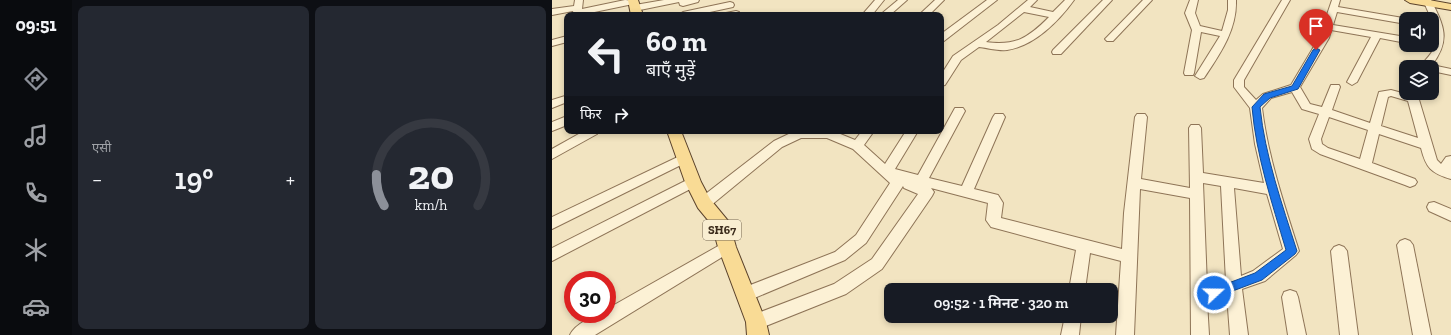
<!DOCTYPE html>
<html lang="hi">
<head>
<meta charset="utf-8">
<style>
	:root { --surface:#171b24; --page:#242831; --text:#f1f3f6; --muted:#9ea1a6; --line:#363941; --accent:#8c9099 }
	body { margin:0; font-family:"Zilla Slab","Noto Sans Devanagari",serif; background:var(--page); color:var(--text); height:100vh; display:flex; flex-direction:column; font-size:15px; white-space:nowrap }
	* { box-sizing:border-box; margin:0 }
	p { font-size:13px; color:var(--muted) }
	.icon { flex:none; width:22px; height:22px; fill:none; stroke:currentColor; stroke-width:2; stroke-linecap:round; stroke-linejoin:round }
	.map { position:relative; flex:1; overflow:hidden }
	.sheet { display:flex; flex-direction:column; gap:6px; padding:6px; background:#0d0f14; width:480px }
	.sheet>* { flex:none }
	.guide { position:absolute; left:12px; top:12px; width:380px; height:122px; border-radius:8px; box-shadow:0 2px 6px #0003; background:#171b24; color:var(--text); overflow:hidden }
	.tools { position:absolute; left:847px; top:12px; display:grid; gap:8px }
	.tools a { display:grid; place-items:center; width:40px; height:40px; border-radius:8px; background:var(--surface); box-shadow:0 2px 6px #0003; font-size:20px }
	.speed { position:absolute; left:12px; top:271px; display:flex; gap:8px; font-size:20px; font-weight:700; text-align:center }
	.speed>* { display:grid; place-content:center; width:52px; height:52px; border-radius:50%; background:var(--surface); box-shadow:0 2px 6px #0003; line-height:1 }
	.speed .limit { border:6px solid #d22; background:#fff; color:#111 }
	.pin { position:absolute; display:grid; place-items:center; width:34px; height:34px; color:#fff; margin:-41px -17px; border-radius:50% 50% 50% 0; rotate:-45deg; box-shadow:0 0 4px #0007 }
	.pin .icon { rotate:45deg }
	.me { position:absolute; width:44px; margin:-22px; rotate:69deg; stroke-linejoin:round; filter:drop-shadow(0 0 3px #0008) }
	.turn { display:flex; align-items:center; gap:14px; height:84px; padding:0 16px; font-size:18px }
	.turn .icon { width:52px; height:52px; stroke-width:2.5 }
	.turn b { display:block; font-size:28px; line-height:34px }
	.then { display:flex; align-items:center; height:38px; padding:0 16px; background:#0003; gap:8px; font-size:15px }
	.big { font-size:30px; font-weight:600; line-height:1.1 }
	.sheet .tile { flex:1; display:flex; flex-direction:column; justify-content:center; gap:6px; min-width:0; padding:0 14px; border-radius:8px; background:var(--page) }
	.sheet .dial { align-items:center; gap:0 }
	.dial svg { height:104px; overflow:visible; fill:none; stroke:var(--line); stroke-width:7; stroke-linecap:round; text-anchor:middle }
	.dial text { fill:var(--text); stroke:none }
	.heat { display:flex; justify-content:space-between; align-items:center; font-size:22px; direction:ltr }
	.sheet .tiles { flex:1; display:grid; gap:6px; grid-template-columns:repeat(2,1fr) }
	.trip { position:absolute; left:332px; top:283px; width:234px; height:40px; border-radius:8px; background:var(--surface); box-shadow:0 2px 6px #0003; font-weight:600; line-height:40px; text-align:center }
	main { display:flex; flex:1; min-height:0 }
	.tab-bar { display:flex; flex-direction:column; width:72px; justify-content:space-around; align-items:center; background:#090b0e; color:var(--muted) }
	.tab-bar .icon { width:28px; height:28px }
	.tab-bar .on { color:var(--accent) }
	.tab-bar b { font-size:18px; color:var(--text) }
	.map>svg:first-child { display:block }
</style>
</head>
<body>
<main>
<nav class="tab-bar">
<b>09:51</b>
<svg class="icon on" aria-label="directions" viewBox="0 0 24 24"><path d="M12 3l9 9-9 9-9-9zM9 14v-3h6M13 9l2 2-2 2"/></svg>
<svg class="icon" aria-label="music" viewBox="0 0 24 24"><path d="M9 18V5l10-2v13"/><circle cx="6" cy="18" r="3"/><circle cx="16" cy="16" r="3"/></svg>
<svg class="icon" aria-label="phone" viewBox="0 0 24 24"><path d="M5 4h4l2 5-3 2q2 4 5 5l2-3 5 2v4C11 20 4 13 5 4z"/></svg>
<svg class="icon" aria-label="climate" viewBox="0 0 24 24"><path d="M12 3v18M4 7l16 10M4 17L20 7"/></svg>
<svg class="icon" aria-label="car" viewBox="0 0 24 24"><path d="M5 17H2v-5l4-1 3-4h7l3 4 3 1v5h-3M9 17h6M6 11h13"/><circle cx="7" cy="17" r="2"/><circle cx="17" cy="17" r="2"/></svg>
</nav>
<section class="sheet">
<div class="tiles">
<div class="tile"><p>एसी</p>
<div class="heat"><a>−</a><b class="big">19°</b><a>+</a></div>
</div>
<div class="tile dial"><svg viewBox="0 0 100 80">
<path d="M14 69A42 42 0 1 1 86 69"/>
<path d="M14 69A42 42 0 0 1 8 45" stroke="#8c9099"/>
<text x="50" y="56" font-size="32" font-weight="700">20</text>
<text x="50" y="72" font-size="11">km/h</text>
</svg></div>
</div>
</section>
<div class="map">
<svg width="899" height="335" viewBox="0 0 899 335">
	<rect width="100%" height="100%" fill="#f2e4c1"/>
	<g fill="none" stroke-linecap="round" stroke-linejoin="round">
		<defs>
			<g id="minor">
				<polygon points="23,0 31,0 30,9 73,0 85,1 81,4 28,15 22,15 21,11 0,15 0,9 22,6"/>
				<polygon points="112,0 147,0 146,2 131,6 128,5 127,2 83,11 79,8 83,5"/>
				<polygon points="323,0 332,0 320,15 310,15"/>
				<polygon points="346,0 355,0 338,15 328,15"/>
				<polygon points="383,0 392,0 377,15 367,15"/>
				<polygon points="435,0 445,0 392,41 389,42 389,34"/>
				<path d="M476 0H485L478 7 501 12 513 0H522C507 21 482 46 455 50 446 51 436 48 427 47L409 60 393 85 389 86V75L401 56 446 25ZM472 12 497 17C476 38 464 46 434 42Z"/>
				<polygon points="551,0 560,0 509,54 501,54 500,52 501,50"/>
				<polygon points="591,0 600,0 561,41 555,41 553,39 555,37"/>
				<path d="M638 0H646L643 13 648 26 670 31 676 10V0H684C685 30 668 54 652 78L648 79 643 76 668 36 649 32 642 73 641 75H633L632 73 640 30 633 13Z"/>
				<path d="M730 0H738L692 80V87L704 100 711 94 739 85 767 38 780 0H788L786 7 857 19H854V24L785 12 781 25 854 37V43L828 38 805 82 800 85 795 82 819 37 779 30 777 38 748 87 758 104 770 107 779 85H787L788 87 780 110 818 123 827 92 839 90 854 94V92L865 93 885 160 889 164 894 157 899 156V179C879 173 874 168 869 148L827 134 820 163 863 179 865 182 863 185 858 187 853 185 768 154 760 149 757 139 767 114 750 109 740 92 719 98 710 108C716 157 732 204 747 251L744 255 713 281 690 289 696 335H678L675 295 662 300 655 301 657 335H639L638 198 588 189 582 335H564L569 261 538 253 533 290H517L524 250 439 227 434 220 436 203 379 188 382 192 380 196 330 269 294 294 204 330 198 328 196 322 198 316 282 284 320 259 366 194 352 188 351 186 314 243 293 260 200 299 194 301 188 299 186 294 188 289 283 252 304 235 338 183 301 149 275 138H249L230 147 157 207 152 208 147 207 145 203 147 199 222 141 243 131H281L303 140 310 131H322L312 145 333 164 354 131H366L343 169 366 175 403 108H411L413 111 377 178 410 186 441 117 443 114H451L453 117 422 189 446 195 451 203 449 218 570 249 572 213 583 117 585 114H593L595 117 589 179 638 188 637 128 639 125H647L649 128 651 173 712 183 703 144 698 108 682 87V80ZM839 96 856 101 866 138 829 126 836 97ZM777 117 816 130 808 159 776 148 770 144 769 139ZM651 183 669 186 674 281 662 286H655ZM682 188 715 194 731 249 701 271 689 276Z"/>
				<path d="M871 0H879C892 26 899 40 880 65L899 69V75L880 71V67H868C872 61 878 56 881 50 889 33 877 15 871 0Z"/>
				<polygon points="178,2 181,3 182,5 181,7 144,15 126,15 131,12"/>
				<polygon points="184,11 187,12 188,15 172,15 174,13"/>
				<polygon points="15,36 15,42 0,46 0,40"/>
				<polygon points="13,96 15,96 15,102 0,108 0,100"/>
				<polygon points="15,116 15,125 0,131 0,122"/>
				<polygon points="32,131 47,131 45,134 0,159 0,149"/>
				<polygon points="132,154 137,155 138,158 137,161 0,229 0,217"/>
				<polygon points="141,177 146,179 148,182 146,185 0,261 0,248"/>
				<polygon points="882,202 899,209 899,221 877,211 875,207 877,203"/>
				<polygon points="853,239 858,241 861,245 879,335 861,335 845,245 848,241"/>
				<path d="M175 241 180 243 183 247 180 251 43 335H18C23 324 43 314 55 314V309Z"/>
				<polygon points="787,245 792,247 795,251 806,335 788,335 779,251 782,247"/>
				<polygon points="738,290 744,292 746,297 754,335 736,335 730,297 732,292"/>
				<polygon points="513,316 529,316 527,335 509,335"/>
			</g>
			<g id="major">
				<polygon points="76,0 86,0 91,15 79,15"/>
				<polygon points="853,0 877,0 899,4 899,10 858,3"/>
				<polygon points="115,131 129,131 149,182 158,199 177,222 184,247 214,322 217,335 195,335 194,322 166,247 160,225 146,208 133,182"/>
			</g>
		</defs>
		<!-- minor casing -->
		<use href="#minor" stroke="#8e7457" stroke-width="2"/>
		<!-- major casing -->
		<use href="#major" stroke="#5b422b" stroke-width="2"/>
		<!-- minor -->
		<use href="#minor" fill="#fcf1d5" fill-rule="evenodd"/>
		<!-- major -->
		<use href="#major" fill="#f9db95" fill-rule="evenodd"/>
	</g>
	<!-- route -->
	<path fill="#1a73e8" stroke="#114b97" d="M764 48 768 50 746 89 718 98 708 107C713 156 730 204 745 251L743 254 710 280 662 298 658 297 657 293 658 290 703 273 734 250C720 203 704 155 700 107L712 94 740 86 761 50Z"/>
	<g text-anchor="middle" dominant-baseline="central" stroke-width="3" stroke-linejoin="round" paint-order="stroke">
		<!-- shield labels -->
		<rect fill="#f9eed1" stroke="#756652" stroke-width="1" x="151" y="220" width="38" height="20" rx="3"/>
		<g font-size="12" font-weight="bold" fill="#3c2c1c">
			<text x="170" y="230">SH67</text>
		</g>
	</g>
</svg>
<div class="tools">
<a><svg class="icon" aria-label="sound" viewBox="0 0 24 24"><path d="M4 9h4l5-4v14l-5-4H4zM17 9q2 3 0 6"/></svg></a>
<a><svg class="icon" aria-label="layers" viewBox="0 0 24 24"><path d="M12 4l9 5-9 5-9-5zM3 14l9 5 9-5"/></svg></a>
</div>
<div class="speed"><div class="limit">30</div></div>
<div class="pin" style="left:764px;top:50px;background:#d93025"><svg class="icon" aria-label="arrive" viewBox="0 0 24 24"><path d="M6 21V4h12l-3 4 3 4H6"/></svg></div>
<svg class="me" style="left:662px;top:293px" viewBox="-20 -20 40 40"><circle r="17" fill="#1a73e8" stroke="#fff" stroke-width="3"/><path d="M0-11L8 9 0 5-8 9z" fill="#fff"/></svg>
<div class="trip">09:52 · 1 मिनट · 320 m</div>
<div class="guide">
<div class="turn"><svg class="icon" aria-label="left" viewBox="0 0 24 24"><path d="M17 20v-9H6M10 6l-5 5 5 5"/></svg><div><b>60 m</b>बाएँ मुड़ें</div></div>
<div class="then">फिर<svg class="icon" aria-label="right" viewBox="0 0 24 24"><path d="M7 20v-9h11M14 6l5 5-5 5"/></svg></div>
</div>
</div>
</main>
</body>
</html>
